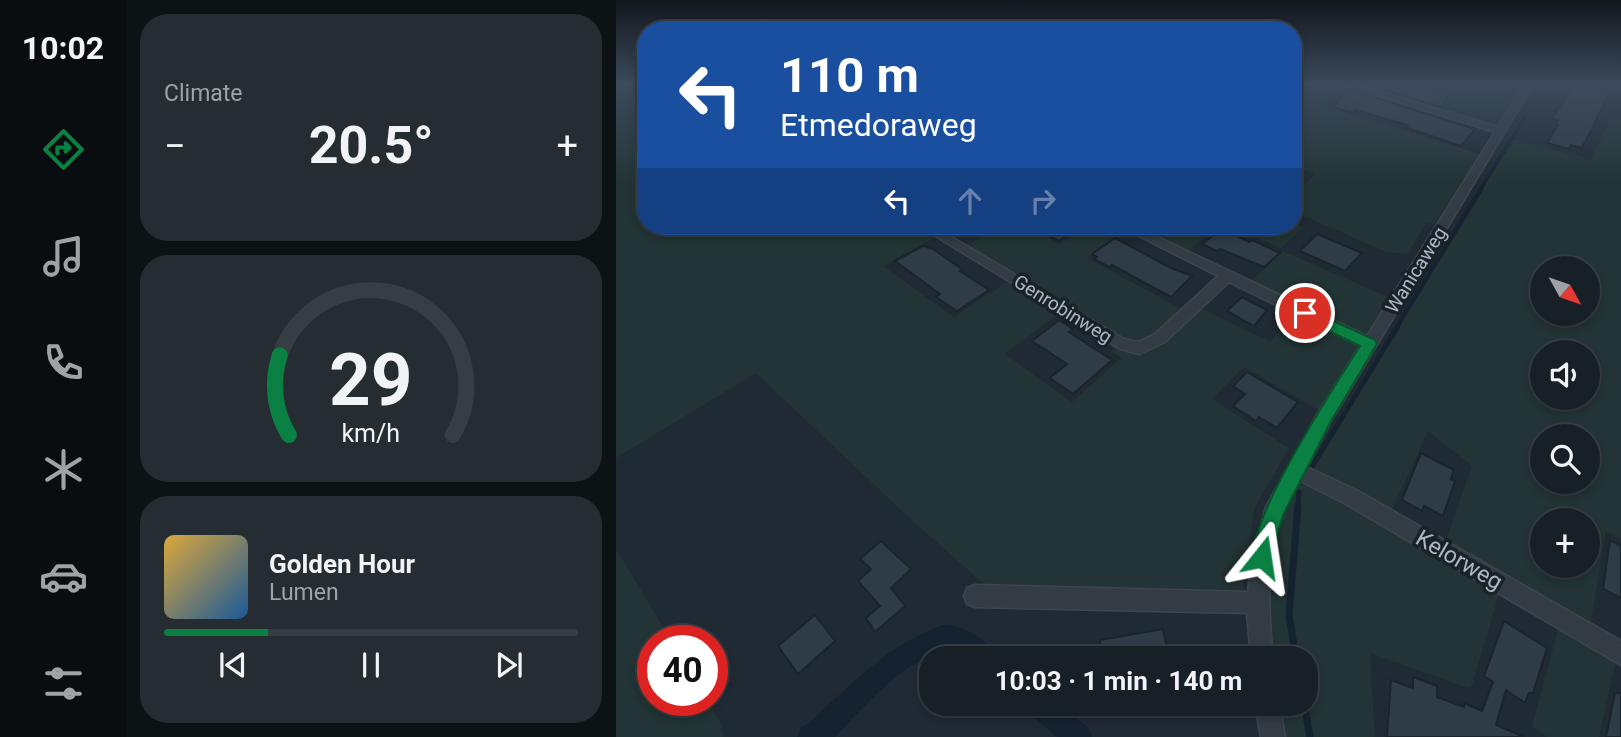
<!DOCTYPE html>
<html lang="en">
<head>
<meta charset="utf-8">
<style>
	:root { --surface:#182027; --page:#252d33; --text:#f1f3f6; --muted:#9fa3a7; --line:#363e44; --accent:#0b8043 }
	body { margin:0; font-family:Roboto,sans-serif; background:var(--page); color:var(--text); height:100vh; display:flex; flex-direction:column; font-size:26px; white-space:nowrap }
	* { box-sizing:border-box; margin:0 }
	p { font-size:23px; color:var(--muted) }
	.icon { flex:none; width:38px; height:38px; fill:none; stroke:currentColor; stroke-width:2; stroke-linecap:round; stroke-linejoin:round }
	.map { position:relative; flex:1; overflow:hidden }
	.sheet { display:flex; flex-direction:column; gap:14px; padding:14px; background:#0d1215; width:490px }
	.sheet>* { flex:none }
	.hud { position:absolute; left:21px; top:21px; width:665px; height:214px; border-radius:28px; box-shadow:0 4px 10px #0003,0 0 0 2px var(--line); background:#1a4fa0; color:#fff; overflow:hidden }
	.needle { width:46px; rotate:130deg }
	.fabs { position:absolute; left:914px; top:256px; display:grid; gap:14px }
	.fabs a { display:grid; place-items:center; width:70px; height:70px; border-radius:50%; background:var(--surface); box-shadow:0 4px 10px #0003,0 0 0 2px var(--line); font-size:35px }
	.speed { position:absolute; left:21px; top:625px; display:flex; gap:14px; font-size:35px; font-weight:700; text-align:center }
	.speed>* { display:grid; place-content:center; width:91px; height:91px; border-radius:50%; background:var(--surface); box-shadow:0 4px 10px #0003,0 0 0 2px var(--line); line-height:1 }
	.speed .limit { border:10px solid #d22; background:#fff; color:#111 }
	.pin { position:absolute; display:grid; place-items:center; width:60px; height:60px; color:#fff; margin:-30px; border:4px solid #fff; border-radius:50%; box-shadow:0 2px 7px #0007 }
	.me { position:absolute; width:77px; margin:-38px; rotate:15deg; stroke-linejoin:round; filter:drop-shadow(0 0 5px #0008) }
	.turn { display:flex; align-items:center; gap:24px; height:147px; padding:0 28px; font-size:32px }
	.turn .icon { width:91px; height:91px; stroke-width:2.5 }
	.turn b { display:block; font-size:49px; line-height:60px }
	.lanes { display:flex; align-items:center; height:66px; padding:0 28px; background:#0003; justify-content:center; gap:35px; direction:ltr }
	.lanes .off { opacity:.35 }
	.big { font-size:52px; font-weight:700; line-height:1.1 }
	.sheet .tile { flex:1; display:flex; flex-direction:column; justify-content:center; gap:10px; min-width:0; padding:0 24px; border-radius:28px; background:var(--page) }
	.sheet .dial { align-items:center; gap:0 }
	.dial svg { height:182px; overflow:visible; fill:none; stroke:var(--line); stroke-width:7; stroke-linecap:round; text-anchor:middle }
	.dial text { fill:var(--text); stroke:none }
	.song { display:flex; align-items:center; gap:21px }
	.cover { width:84px; height:84px; border-radius:10px; background:linear-gradient(135deg,hsl(40 70% 55%),hsl(210 70% 35%)) }
	.played { height:7px; border-radius:4px; background:linear-gradient(90deg,var(--accent) 25%,var(--line) 25%) }
	.keys { display:flex; justify-content:space-around; direction:ltr }
	.heat { display:flex; justify-content:space-between; align-items:center; font-size:38px; direction:ltr }
	.trip { position:absolute; left:303px; top:646px; width:399px; height:70px; border-radius:28px; background:var(--surface); box-shadow:0 4px 10px #0003,0 0 0 2px var(--line); font-weight:700; line-height:70px; text-align:center }
	main { display:flex; flex:1; min-height:0 }
	.menu { display:flex; flex-direction:column; width:126px; justify-content:space-around; align-items:center; background:#0a0d10; color:var(--muted) }
	.menu .icon { width:49px; height:49px }
	.menu .selected { color:var(--accent) }
	.menu b { font-size:32px; color:var(--text) }
	.map>svg:first-child { display:block }
</style>
</head>
<body>
<main>
<nav class="menu">
<b>10:02</b>
<svg class="icon selected" aria-label="directions" viewBox="0 0 24 24"><path d="M12 3l9 9-9 9-9-9zM9 14v-3h6M13 9l2 2-2 2"/></svg>
<svg class="icon" aria-label="music" viewBox="0 0 24 24"><path d="M9 18V5l10-2v13"/><circle cx="6" cy="18" r="3"/><circle cx="16" cy="16" r="3"/></svg>
<svg class="icon" aria-label="phone" viewBox="0 0 24 24"><path d="M5 4h4l2 5-3 2q2 4 5 5l2-3 5 2v4C11 20 4 13 5 4z"/></svg>
<svg class="icon" aria-label="climate" viewBox="0 0 24 24"><path d="M12 3v18M4 7l16 10M4 17L20 7"/></svg>
<svg class="icon" aria-label="car" viewBox="0 0 24 24"><path d="M5 17H2v-5l4-1 3-4h7l3 4 3 1v5h-3M9 17h6M6 11h13"/><circle cx="7" cy="17" r="2"/><circle cx="17" cy="17" r="2"/></svg>
<svg class="icon" aria-label="filters" viewBox="0 0 24 24"><path d="M4 7h16M4 17h16"/><circle cx="9" cy="7" r="2"/><circle cx="15" cy="17" r="2"/></svg>
</nav>
<section class="sheet">
<div class="tile"><p>Climate</p>
<div class="heat"><a>−</a><b class="big">20.5°</b><a>+</a></div>
</div>
<div class="tile dial"><svg viewBox="0 0 100 80">
<path d="M14 69A42 42 0 1 1 86 69"/>
<path d="M14 69A42 42 0 0 1 10 34" stroke="#0b8043"/>
<text x="50" y="56" font-size="32" font-weight="700">29</text>
<text x="50" y="72" font-size="11">km/h</text>
</svg></div>
<div class="tile">
<div class="song"><i class="cover"></i><div><b>Golden Hour</b><p>Lumen</p></div></div>
<div class="played"></div>
<div class="keys"><svg class="icon" aria-label="previous" viewBox="0 0 24 24"><path d="M18 5L8 12l10 7zM5 5v14"/></svg><svg class="icon" aria-label="pause" viewBox="0 0 24 24"><path d="M8 5v14M16 5v14"/></svg><svg class="icon" aria-label="next" viewBox="0 0 24 24"><path d="M6 5l10 7-10 7zM19 5v14"/></svg></div>
</div>
</section>
<div class="map">
<svg width="1005" height="737" viewBox="0 0 1005 737">
	<rect width="100%" height="100%" fill="#202a34"/>
	<!-- green -->
	<g fill="#223435" fill-rule="evenodd">
		<polygon points="0,83 30,83 30,226 302,226 319,237 267,266 338,317 393,281 444,313 389,354 456,402 505,358 495,352 502,346 522,351 583,307 654,342 680,313 736,340 741,346 739,353 704,411 628,367 596,399 673,448 638,509 627,590 381,596 286,511 140,373 0,458"/>
		<polygon points="677,83 721,83 732,86 708,106 864,154 818,224 811,223 791,254 770,252 677,211 677,195 700,174 677,166"/>
		<polygon points="820,83 869,83 904,90 880,127 822,111 841,89"/>
		<path d="M996 117 1005 119V539L990 531 974 627 829 543 856 466 812 431 774 514 694 470 896 139 975 159ZM926 268H971V313H926ZM926 352H971V397H926ZM926 436H971V481H926ZM926 520H971V565H926Z"/>
		<polygon points="677,223 688,227 665,248 614,226 677,226"/>
		<path d="M384 226H409L444 244C464 231 486 216 511 229L471 258 568 310C546 331 537 345 504 340L350 246Z"/>
		<polygon points="561,226 603,226 570,252 543,239"/>
		<polygon points="667,251 776,299 754,333 745,334 634,282"/>
		<path d="M694 484 726 496 883 594 855 689 754 653 759 737H665L660 704H690V658H654C652 638 648 617 649 597 650 564 663 514 680 486Z"/>
		<polygon points="0,549 55,640 37,640 37,700 90,700 104,722 108,737 0,737"/>
		<polygon points="943,626 1000,659 983,737 932,737 916,726"/>
	</g>
	<g fill="none" stroke-linecap="round" stroke-linejoin="round">
		<!-- stream-far3 -->
		<polyline stroke="#152230" stroke-width="3.5" points="864,190 909,117"/>
		<!-- stream-far2 -->
		<polyline stroke="#152230" stroke-width="4.5" points="780,328 865,189"/>
		<!-- stream-far1 -->
		<g stroke="#152230" stroke-width="5">
			<polyline points="694,470 782,326"/>
			<polyline points="682,506 683,492"/>
		</g>
		<!-- stream -->
		<g stroke="#152230" stroke-width="7">
			<polyline points="680,658 673,615 682,505"/>
			<polyline points="688,704 694,737"/>
		</g>
		<!-- canal -->
		<g fill="#152230" fill-rule="evenodd">
			<path d="M326 625C349 626 370 636 380 658H349L340 650C295 650 249 707 219 737H181L185 727 192 724C234 685 272 645 326 625Z"/>
			<polygon points="409,704 442,704 472,727 476,737 441,737 413,713"/>
		</g>
	</g>
	<!-- building -->
	<g fill="#2f3c47" stroke="#1b232b" stroke-width="2">
		<polygon points="762,83 803,83 801,86 834,94 824,107 758,87"/>
		<polygon points="958,83 994,92 966,148 955,145 953,149 931,143 942,125 940,124 942,120 936,119"/>
		<polygon points="731,92 751,95 859,129 845,146 789,127 791,125 739,110 737,113 717,107"/>
		<polygon points="414,226 465,226 443,241"/>
		<polygon points="606,229 633,242 636,240 664,253 648,267 604,249 601,251 586,244"/>
		<polygon points="701,234 746,253 729,271 684,251"/>
		<polygon points="499,238 555,268 576,276 555,297 496,265 493,267 478,259 481,257 476,254"/>
		<polygon points="307,246 317,249 347,270 344,271 373,290 341,311 320,297 324,294 279,261"/>
		<polygon points="626,297 651,310 638,326 611,311"/>
		<polygon points="443,320 457,329 453,332 496,360 457,394 434,378 451,364 416,341"/>
		<polygon points="631,372 682,402 661,428 643,417 640,421 617,406 629,394 617,386"/>
		<polygon points="805,453 838,470 835,479 839,481 827,516 808,506 806,511 786,500"/>
		<polygon points="994,540 1005,546 1005,598 987,589"/>
		<polygon points="265,541 295,569 275,588 289,606 259,632 250,618 264,606 242,581 255,569 244,559"/>
		<polygon points="199,615 219,641 182,674 162,646"/>
		<polygon points="888,621 931,648 917,693 913,693 909,703 890,690 880,725 908,737 771,737 775,680 797,688 797,677 821,686 821,697 848,707 848,703 866,711 877,682 868,676"/>
		<polygon points="547,629 553,658 487,658 484,640"/>
		<polygon points="999,693 1005,693 1005,737 990,737"/>
	</g>
	<g fill="none" stroke-linecap="round" stroke-linejoin="round">
		<defs>
			<g id="minor">
				<path d="M721 83H735L882 127 909 83H918L714 423 691 467 742 491 1005 641V665L728 503 684 481C678 492 670 504 666 516 650 562 652 610 657 658H635L631 613 359 607 351 604 348 596 351 588 359 585 632 592 636 557 650 507 702 413 744 346 613 282 549 342 523 354 504 349 303 226H317L508 339 522 342 539 334 602 276 503 226H518L751 336 879 132Z"/>
				<polygon points="639,704 663,704 669,737 645,737"/>
			</g>
		</defs>
		<!-- minor casing -->
		<use href="#minor" stroke="#3d454e" stroke-width="3"/>
		<!-- minor -->
		<use href="#minor" fill="#333c44" fill-rule="evenodd"/>
	</g>
	<!-- sky -->
	<linearGradient id="sky" x2="0" y2="1"><stop stop-color="#12171d"/><stop offset="0.45" stop-color="#3c4a5c"/><stop offset="1" stop-color="#3c4a5c" stop-opacity="0"/></linearGradient>
	<rect width="1005" height="186" fill="url(#sky)"/>
	<!-- route -->
	<path fill="#0b8043" stroke="#07532c" stroke-width="2" d="M689 308 759 340 761 344 714 423 667 515 653 564 646 567 639 564C624 529 722 381 744 346L684 317 682 313 684 310Z"/>
	<g text-anchor="middle" dominant-baseline="central" stroke-width="7" stroke-linejoin="round" paint-order="stroke">
		<!-- street labels -->
		<g font-size="19" fill="#adb7c2" stroke="#192129">
			<text transform="translate(800 270) rotate(-58)">Wanicaweg</text>
			<text transform="translate(447 309) rotate(32)">Genrobinweg</text>
		</g>
		<!-- near-street labels -->
		<g font-size="23" fill="#adb7c2" stroke="#192129">
			<text transform="translate(843 560) rotate(30)">Kelorweg</text>
		</g>
	</g>
</svg>
<div class="fabs">
<a><svg class="needle" viewBox="-14 -14 28 28"><path d="M0-13l5 13h-10z" fill="#e53935"/><path d="M0 13l5-13h-10z" fill="#9fa3a7"/></svg></a>
<a><svg class="icon" aria-label="sound" viewBox="0 0 24 24"><path d="M4 9h4l5-4v14l-5-4H4zM17 9q2 3 0 6"/></svg></a>
<a><svg class="icon" aria-label="search" viewBox="0 0 24 24"><circle cx="10" cy="10" r="6"/><path d="M15 15l6 6"/></svg></a>
<a>+</a>
</div>
<div class="speed"><div class="limit">40</div></div>
<div class="pin" style="left:689px;top:313px;background:#d93025"><svg class="icon" aria-label="arrive" viewBox="0 0 24 24"><path d="M6 21V4h12l-3 4 3 4H6"/></svg></div>
<svg class="me" style="left:646px;top:557px" viewBox="-20 -20 40 40"><path d="M0-17L14 15 0 8-14 15z" fill="#0b8043" stroke="#fff" stroke-width="4"/></svg>
<div class="trip">10:03 · 1 min · 140 m</div>
<div class="hud">
<div class="turn"><svg class="icon" aria-label="left" viewBox="0 0 24 24"><path d="M17 20v-9H6M10 6l-5 5 5 5"/></svg><div><b>110 m</b>Etmedoraweg</div></div>
<div class="lanes"><svg class="icon" aria-label="left" viewBox="0 0 24 24"><path d="M17 20v-9H6M10 6l-5 5 5 5"/></svg><svg class="icon off" aria-label="ahead" viewBox="0 0 24 24"><path d="M12 20V5M6 11l6-6 6 6"/></svg><svg class="icon off" aria-label="right" viewBox="0 0 24 24"><path d="M7 20v-9h11M14 6l5 5-5 5"/></svg></div>
</div>
</div>
</main>
</body>
</html>
